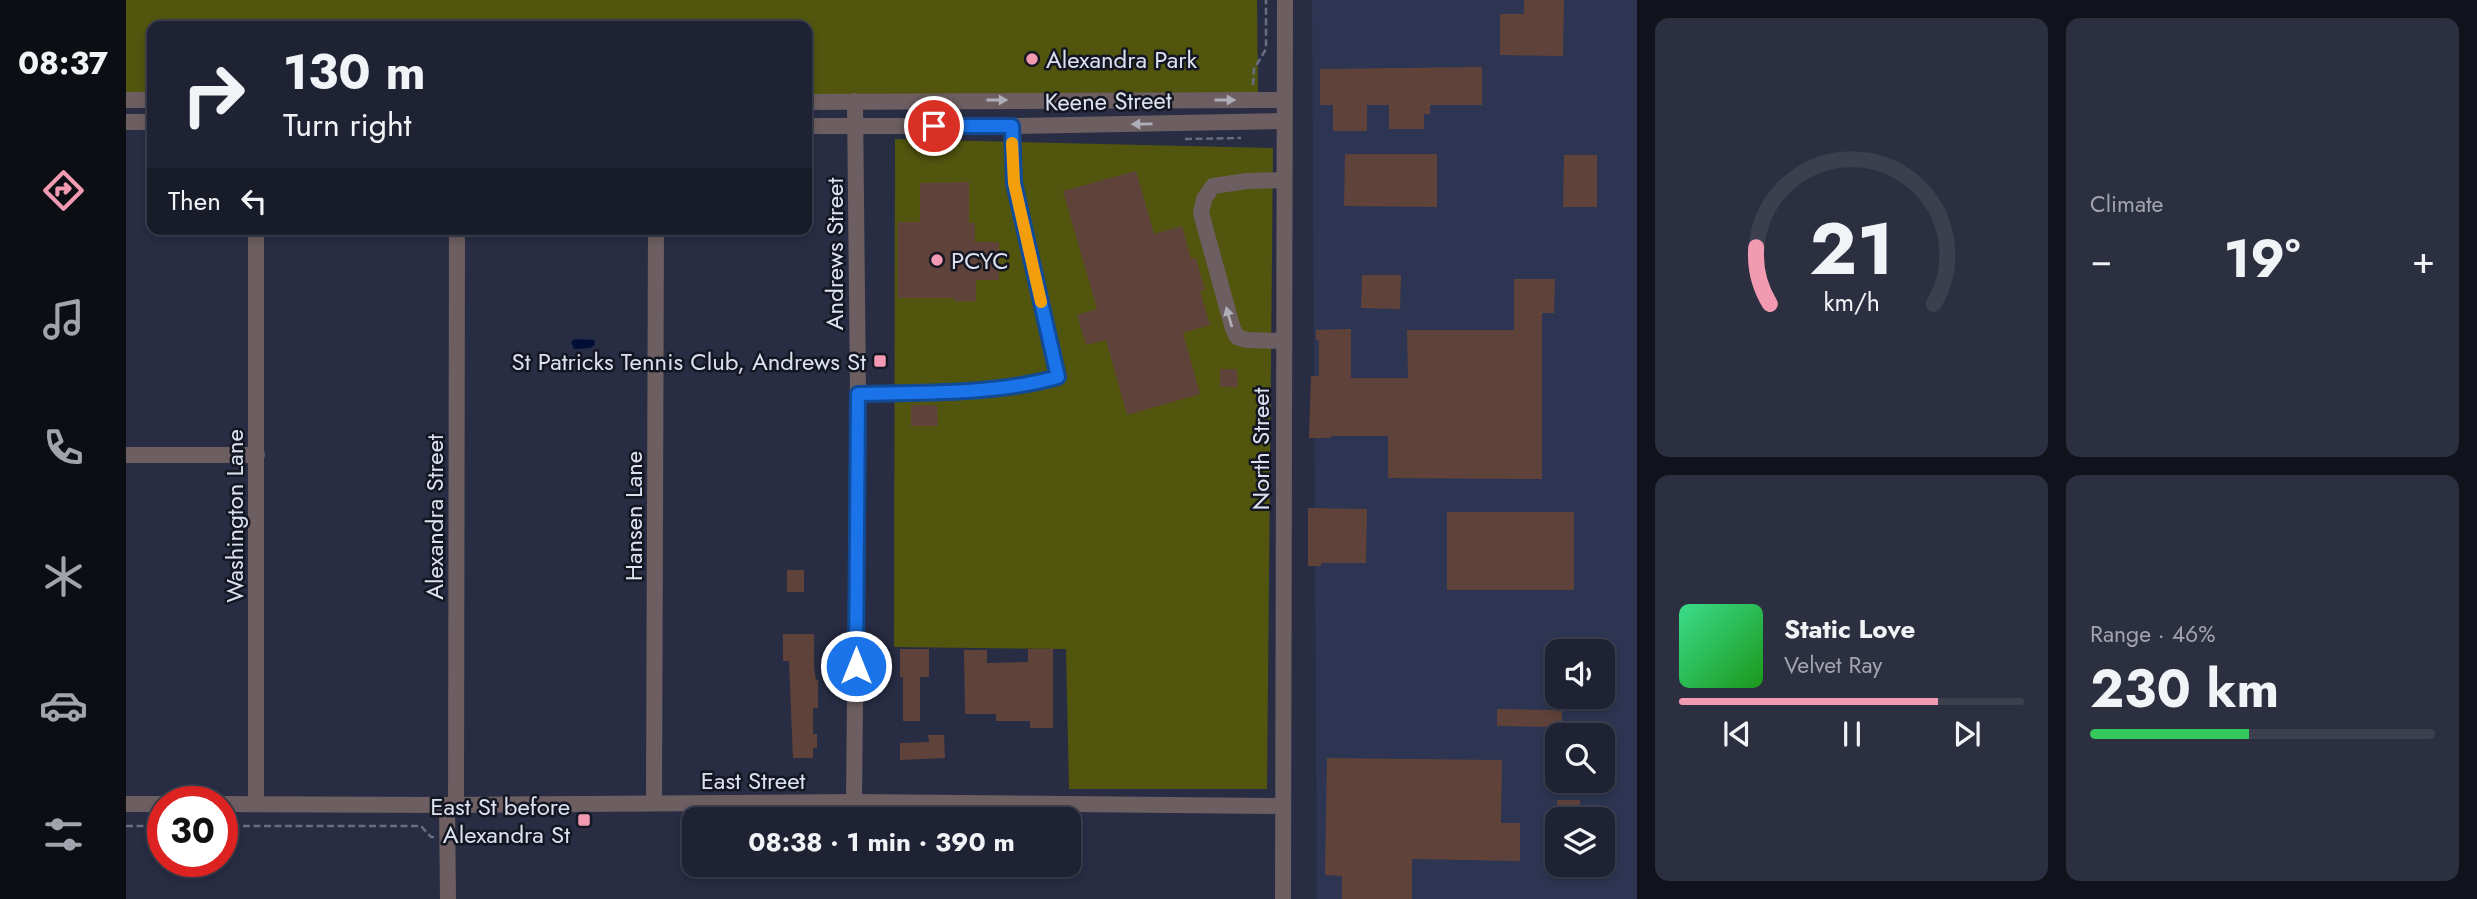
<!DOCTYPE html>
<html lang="en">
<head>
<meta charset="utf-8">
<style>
	:root { --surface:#1e2233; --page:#2b2f3f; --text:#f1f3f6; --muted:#a1a4ac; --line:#3c3f4e; --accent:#f19ab2 }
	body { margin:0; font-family:Jost,sans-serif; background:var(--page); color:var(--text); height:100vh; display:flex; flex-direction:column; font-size:26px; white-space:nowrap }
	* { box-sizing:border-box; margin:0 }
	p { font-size:23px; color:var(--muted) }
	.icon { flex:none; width:38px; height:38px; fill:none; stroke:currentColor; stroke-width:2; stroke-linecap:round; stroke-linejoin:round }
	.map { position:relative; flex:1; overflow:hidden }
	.details { display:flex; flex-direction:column; gap:18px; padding:18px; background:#10131c; width:840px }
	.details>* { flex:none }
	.banner { position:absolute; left:21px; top:21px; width:665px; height:214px; border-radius:14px; box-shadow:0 4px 10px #0003,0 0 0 2px var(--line); background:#1e2233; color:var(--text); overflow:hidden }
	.controls { position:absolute; left:1419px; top:639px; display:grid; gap:14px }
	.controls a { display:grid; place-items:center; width:70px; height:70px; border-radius:14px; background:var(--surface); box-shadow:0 4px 10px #0003,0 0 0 2px var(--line); font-size:35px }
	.speed { position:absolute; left:21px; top:786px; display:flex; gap:14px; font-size:35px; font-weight:700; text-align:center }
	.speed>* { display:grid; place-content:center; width:91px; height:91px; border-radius:50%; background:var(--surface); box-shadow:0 4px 10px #0003,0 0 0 2px var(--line); line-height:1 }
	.speed .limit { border:10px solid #d22; background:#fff; color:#111 }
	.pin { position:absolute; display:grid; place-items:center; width:60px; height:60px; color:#fff; margin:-30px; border:4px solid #fff; border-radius:50%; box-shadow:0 2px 7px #0007 }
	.me { position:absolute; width:77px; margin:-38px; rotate:0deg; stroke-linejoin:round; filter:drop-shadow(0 0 5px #0008) }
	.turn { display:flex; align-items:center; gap:24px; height:147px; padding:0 21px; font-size:32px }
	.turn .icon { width:91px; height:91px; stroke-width:2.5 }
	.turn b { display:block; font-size:49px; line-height:60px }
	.then { display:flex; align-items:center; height:66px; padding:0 21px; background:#0003; gap:14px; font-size:26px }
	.big { font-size:52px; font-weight:700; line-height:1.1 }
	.details .card { flex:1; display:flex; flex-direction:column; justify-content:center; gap:10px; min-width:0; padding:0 24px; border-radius:14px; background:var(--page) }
	.details .dial { align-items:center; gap:0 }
	.dial svg { height:182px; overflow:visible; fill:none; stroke:var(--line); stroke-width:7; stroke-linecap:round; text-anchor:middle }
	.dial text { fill:var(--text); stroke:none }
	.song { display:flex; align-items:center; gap:21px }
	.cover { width:84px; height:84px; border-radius:10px; background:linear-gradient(135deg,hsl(150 70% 55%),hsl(120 70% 35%)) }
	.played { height:7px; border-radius:4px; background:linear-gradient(90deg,var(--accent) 75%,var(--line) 75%) }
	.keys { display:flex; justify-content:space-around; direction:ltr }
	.heat { display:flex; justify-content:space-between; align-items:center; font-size:38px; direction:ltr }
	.charge { height:10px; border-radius:5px; background:linear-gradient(90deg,#34c759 46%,var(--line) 0) }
	.details .tiles { flex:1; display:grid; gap:18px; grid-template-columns:repeat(2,1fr) }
	.trip { position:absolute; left:556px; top:807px; width:399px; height:70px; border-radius:14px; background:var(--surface); box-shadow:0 4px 10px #0003,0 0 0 2px var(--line); font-weight:700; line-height:70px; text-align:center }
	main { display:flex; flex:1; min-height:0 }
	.tabs { display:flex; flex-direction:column; width:126px; justify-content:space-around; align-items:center; background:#0c0e14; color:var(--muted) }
	.tabs .icon { width:49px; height:49px }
	.tabs .selected { color:var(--accent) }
	.tabs b { font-size:32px; color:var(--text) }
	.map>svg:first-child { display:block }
</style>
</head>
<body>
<main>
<nav class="tabs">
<b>08:37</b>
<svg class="icon selected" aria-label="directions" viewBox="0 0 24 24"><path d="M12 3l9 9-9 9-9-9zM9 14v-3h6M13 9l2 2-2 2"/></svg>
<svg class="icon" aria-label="music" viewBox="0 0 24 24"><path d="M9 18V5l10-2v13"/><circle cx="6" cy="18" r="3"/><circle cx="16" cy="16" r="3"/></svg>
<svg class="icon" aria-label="phone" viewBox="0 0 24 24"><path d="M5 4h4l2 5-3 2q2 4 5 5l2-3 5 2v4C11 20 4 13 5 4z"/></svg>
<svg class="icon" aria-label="climate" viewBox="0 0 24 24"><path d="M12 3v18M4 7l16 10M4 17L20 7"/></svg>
<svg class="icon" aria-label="car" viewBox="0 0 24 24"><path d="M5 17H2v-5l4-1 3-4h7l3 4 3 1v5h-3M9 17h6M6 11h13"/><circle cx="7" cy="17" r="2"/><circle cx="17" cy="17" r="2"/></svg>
<svg class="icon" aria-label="filters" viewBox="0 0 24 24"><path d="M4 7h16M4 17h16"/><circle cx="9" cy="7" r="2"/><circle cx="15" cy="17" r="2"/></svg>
</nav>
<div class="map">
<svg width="1511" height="899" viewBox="0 0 1511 899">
	<rect width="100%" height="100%" fill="#282d44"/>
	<!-- built -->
	<path fill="#2d3552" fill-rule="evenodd" d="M1186 0H1511V899H1191ZM1432 651H1477V696H1432ZM1432 735H1477V780H1432ZM1432 819H1477V864H1432Z"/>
	<!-- green -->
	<g fill="#51550e">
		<polygon points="0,0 1131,0 1132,94 681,94 681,26 26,26 26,93 0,93"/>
		<polygon points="769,139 1147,148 1141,789 943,789 940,649 768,647"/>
	</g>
	<!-- water -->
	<polygon fill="#000e38" points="449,339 468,340 469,345 464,348 448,349 445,342"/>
	<!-- building -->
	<g fill="#5f433b">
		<polygon points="1398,0 1438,0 1437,56 1374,55 1374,14 1398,14"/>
		<polygon points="1356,67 1356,105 1304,105 1304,114 1298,114 1298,129 1263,129 1263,105 1241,105 1241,131 1207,131 1207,105 1194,105 1194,69"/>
		<polygon points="1219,154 1311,154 1311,207 1218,206"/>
		<polygon points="1438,155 1471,155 1471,207 1437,207"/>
		<polygon points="1010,171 1028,234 1056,226 1065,259 1070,258 1079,290 1074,291 1084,325 1057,333 1074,394 1001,415 980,340 960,345 951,315 971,309 937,191"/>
		<polygon points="843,182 843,223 849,223 849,242 873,242 873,280 850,280 850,301 828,301 828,298 772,298 772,222 794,222 794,183"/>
		<polygon points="1236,275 1275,275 1274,309 1235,308"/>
		<polygon points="1388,279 1429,279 1428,313 1416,313 1416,479 1262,478 1262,436 1205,436 1205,438 1183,438 1185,376 1193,376 1193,340 1190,340 1190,330 1225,329 1225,378 1282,378 1281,330 1388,330"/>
		<polygon points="1094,369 1111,369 1112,387 1094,387"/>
		<polygon points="785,405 811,405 812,426 785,426"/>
		<polygon points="1182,508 1241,509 1240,563 1195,563 1195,566 1182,566"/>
		<rect x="1321" y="512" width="127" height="78"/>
		<rect x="661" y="570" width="17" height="22"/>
		<polygon points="657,634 688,634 688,668 690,680 692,680 692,708 687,708 687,734 691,734 691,748 687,748 687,758 667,758 663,661 657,661"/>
		<polygon points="774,649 803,649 803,677 794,677 794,721 777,721 777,677 774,677"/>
		<polygon points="902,649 927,649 927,728 904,728 904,721 870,721 870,714 839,714 838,650 861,650 861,663 902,662"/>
		<polygon points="1371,709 1436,710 1436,727 1371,726"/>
		<polygon points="802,735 818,735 819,758 774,760 774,743 803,742"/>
		<polygon points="1201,758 1376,760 1375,823 1394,823 1394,861 1286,859 1286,899 1216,899 1216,876 1199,875"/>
		<rect x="1431" y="800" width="23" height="19"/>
	</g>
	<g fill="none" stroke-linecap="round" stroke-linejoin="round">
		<!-- path -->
		<g stroke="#686d82" stroke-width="2.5" stroke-dasharray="7 3.5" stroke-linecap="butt">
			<polyline points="1127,85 1128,69 1140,49 1140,0"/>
			<polyline points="1059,139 1115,138"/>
			<polyline points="0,826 37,826"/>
			<polyline points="96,826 295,826 305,837 308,837"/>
		</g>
		<!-- minor -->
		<g stroke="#6c5e61" stroke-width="16">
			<polyline points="0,100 26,100"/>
			<polyline points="681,102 1158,100"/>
			<polyline points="0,122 26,122"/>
			<polyline points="681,126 886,126 1158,121"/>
			<polyline points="1157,341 1121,340 1111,337 1107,329 1075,213 1078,199 1087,186 1121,181 1158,180"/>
			<path d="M732 394C798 392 867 395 932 377L888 183 886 126"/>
			<polyline points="0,455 131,455"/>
			<polyline points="728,802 732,394 729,101"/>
			<polyline points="528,803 530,229"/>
			<polyline points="0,804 37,804"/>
			<polyline points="96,804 321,805 728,802 1157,806"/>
			<polyline points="130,804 130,229"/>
			<polyline points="321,805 322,899"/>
			<polyline points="330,805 331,229"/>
			<polyline points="1157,899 1159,0"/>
		</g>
	</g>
	<!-- one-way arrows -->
	<defs><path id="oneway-solid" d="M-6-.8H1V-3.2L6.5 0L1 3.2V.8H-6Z" transform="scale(1.75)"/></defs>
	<g fill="#afadb7">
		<use href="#oneway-solid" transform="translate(871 100)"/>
		<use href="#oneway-solid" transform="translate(1099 100)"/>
		<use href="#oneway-solid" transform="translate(1016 124) rotate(179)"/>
		<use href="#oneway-solid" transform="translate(1103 317) rotate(-106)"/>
	</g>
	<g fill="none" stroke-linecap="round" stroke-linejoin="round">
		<defs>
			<path id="route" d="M730 666 732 394C798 392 867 395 932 377L888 183 886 126H808"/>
		</defs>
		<!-- route casing -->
		<use href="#route" stroke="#114b97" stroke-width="18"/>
		<!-- route -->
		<use href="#route" stroke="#1a73e8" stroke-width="12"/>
		<!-- slow -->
		<polyline stroke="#f59e0b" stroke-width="12" points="886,143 888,183 915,302"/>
	</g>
	<!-- markers -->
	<g fill="#f19ab2" stroke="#141621" stroke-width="2.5">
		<circle cx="906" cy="59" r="7"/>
		<circle cx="811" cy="260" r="7"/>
		<rect x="747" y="354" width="14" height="14" rx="3.5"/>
		<rect x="451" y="813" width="14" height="14" rx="3.5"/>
	</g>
	<g text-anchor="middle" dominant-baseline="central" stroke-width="5" stroke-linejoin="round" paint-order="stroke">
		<!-- poi labels -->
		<g font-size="24" fill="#dce1f0" stroke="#141621" text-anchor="start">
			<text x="920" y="59">Alexandra Park</text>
			<text x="825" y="260">PCYC</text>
			<text x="740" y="361" text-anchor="end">St Patricks Tennis Club, Andrews St</text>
			<text x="444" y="806" text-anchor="end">East St before<tspan x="444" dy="28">Alexandra St</tspan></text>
		</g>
		<!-- street labels -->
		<g font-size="24" fill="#dce1f0" stroke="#141621">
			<text transform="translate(982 101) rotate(-1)">Keene Street</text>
			<text transform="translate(708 254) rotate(-90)">Andrews Street</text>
			<text transform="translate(1134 449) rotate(-90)">North Street</text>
			<text transform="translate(108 516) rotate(-90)">Washington Lane</text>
			<text transform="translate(507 516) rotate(-90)">Hansen Lane</text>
			<text transform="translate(308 517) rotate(-90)">Alexandra Street</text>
			<text x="627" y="780">East Street</text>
		</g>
	</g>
</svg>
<div class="controls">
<a><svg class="icon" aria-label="sound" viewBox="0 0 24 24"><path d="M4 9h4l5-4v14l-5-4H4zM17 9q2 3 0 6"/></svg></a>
<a><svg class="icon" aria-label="search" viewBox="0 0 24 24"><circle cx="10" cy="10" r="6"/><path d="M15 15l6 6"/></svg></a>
<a><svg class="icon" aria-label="layers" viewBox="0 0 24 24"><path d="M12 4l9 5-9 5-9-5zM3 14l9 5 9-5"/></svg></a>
</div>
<div class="speed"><div class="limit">30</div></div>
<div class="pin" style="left:808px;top:126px;background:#d93025"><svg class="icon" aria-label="arrive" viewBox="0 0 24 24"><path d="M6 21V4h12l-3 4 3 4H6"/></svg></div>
<svg class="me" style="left:730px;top:666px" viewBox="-20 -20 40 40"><circle r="17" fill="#1a73e8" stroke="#fff" stroke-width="3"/><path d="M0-11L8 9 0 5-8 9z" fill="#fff"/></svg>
<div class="trip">08:38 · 1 min · 390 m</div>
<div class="banner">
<div class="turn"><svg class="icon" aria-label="right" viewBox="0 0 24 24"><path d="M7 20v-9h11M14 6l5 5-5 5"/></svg><div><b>130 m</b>Turn right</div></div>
<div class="then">Then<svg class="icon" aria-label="left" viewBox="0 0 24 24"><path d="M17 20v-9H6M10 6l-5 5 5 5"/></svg></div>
</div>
</div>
<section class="details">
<div class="tiles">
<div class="card dial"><svg viewBox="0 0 100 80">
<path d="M14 69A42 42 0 1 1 86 69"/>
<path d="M14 69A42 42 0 0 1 8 44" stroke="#f19ab2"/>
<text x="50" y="56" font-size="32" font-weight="700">21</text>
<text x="50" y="72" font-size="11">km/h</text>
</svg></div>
<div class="card"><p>Climate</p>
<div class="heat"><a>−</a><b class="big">19°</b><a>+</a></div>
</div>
<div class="card">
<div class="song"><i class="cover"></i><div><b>Static Love</b><p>Velvet Ray</p></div></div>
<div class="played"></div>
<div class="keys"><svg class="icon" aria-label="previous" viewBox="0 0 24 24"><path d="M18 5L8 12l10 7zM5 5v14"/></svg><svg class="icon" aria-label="pause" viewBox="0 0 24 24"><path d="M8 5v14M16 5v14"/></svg><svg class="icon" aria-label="next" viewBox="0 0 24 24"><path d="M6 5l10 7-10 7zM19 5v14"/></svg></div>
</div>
<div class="card"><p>Range · 46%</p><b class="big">230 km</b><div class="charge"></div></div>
</div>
</section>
</main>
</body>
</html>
